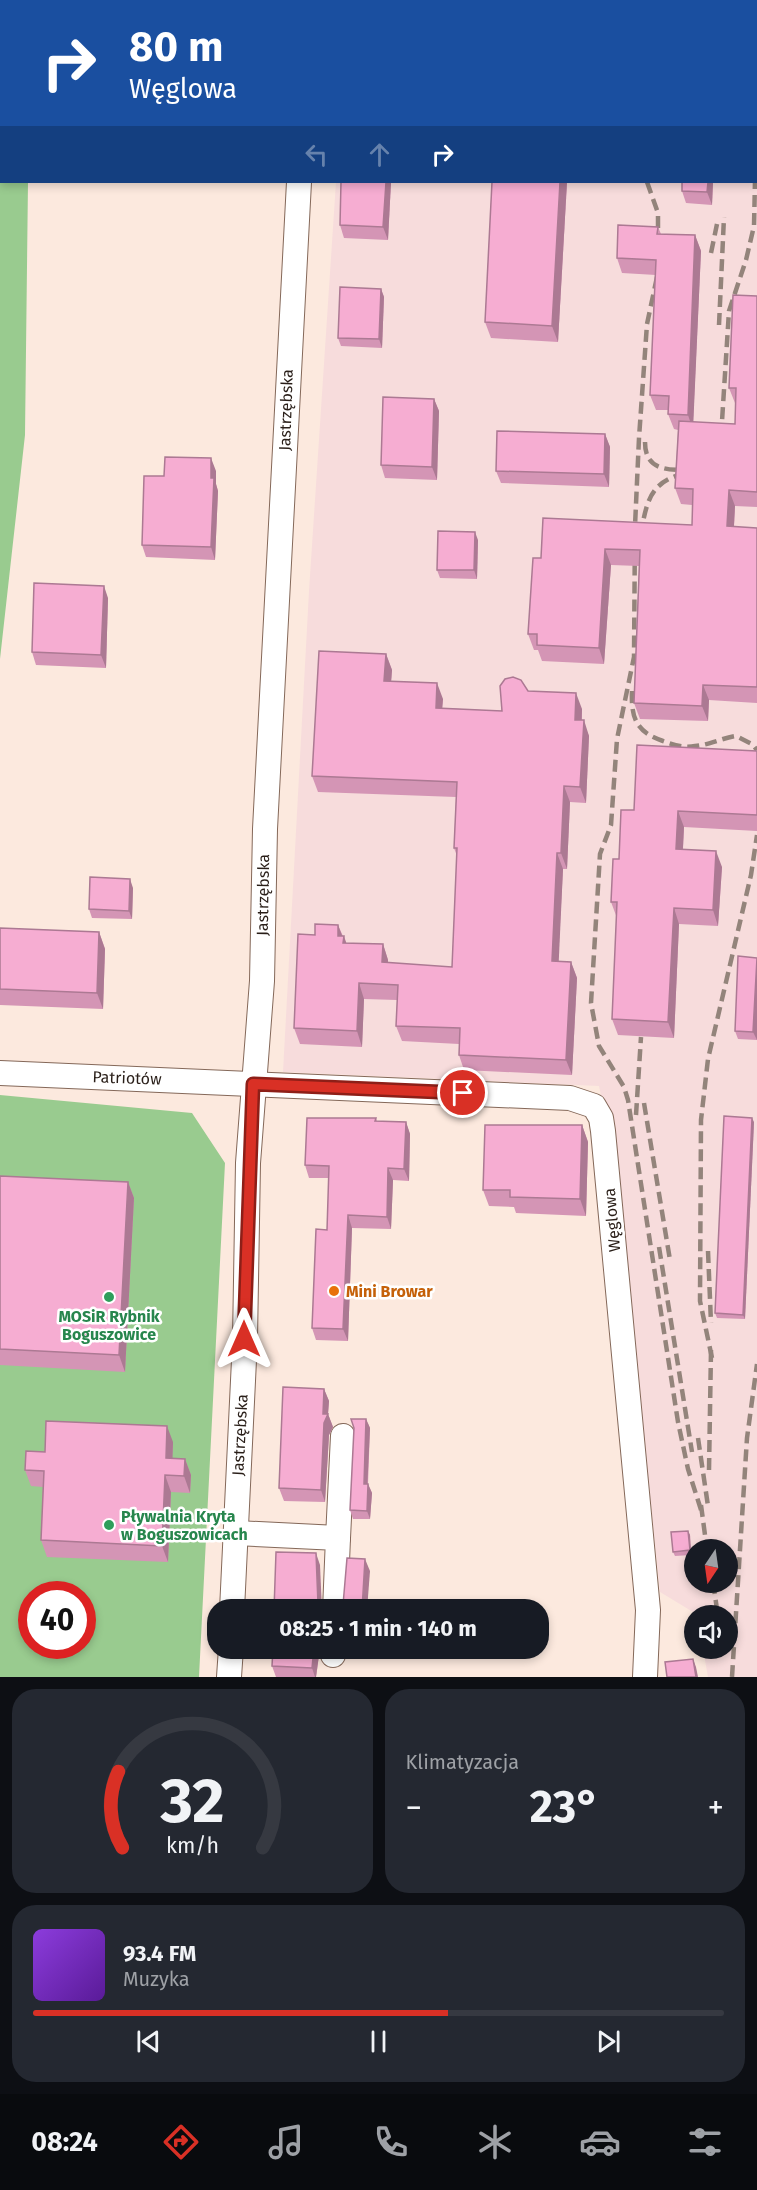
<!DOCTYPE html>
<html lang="pl">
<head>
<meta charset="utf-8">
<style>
	:root { --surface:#171b24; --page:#242831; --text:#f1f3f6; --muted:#9ea1a6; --line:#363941; --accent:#d93025 }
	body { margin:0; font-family:"Fira Sans",sans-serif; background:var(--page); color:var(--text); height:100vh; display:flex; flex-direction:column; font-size:22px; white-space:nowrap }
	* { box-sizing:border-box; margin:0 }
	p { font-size:20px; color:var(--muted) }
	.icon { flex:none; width:33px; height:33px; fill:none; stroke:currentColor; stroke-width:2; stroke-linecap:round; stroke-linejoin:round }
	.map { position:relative; height:1677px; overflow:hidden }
	.details { display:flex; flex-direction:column; gap:12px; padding:12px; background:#0d0f14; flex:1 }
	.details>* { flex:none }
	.banner { position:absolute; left:0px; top:0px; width:758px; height:183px; box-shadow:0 3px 9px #0003; background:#1a4fa0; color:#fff; overflow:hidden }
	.needle { width:39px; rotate:193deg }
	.buttons { position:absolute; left:684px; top:1539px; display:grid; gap:12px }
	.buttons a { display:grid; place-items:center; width:54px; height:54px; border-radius:50%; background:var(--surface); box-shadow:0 3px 9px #0003; font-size:30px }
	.speed { position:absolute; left:18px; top:1581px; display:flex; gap:12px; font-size:30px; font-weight:700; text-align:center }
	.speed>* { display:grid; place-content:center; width:78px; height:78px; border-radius:50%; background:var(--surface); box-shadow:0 3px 9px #0003; line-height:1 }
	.speed .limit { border:9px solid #d22; background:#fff; color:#111 }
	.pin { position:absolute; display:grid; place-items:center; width:51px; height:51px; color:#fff; margin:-26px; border:3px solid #fff; border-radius:50%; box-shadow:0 2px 6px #0007 }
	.me { position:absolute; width:66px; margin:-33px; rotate:0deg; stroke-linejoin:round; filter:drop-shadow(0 0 4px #0008) }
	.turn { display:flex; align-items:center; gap:21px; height:126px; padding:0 30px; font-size:27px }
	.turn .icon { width:78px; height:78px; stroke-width:2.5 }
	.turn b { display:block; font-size:42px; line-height:51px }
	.lanes { display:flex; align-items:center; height:57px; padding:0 30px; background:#0003; justify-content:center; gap:30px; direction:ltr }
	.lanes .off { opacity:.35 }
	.big { font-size:45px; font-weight:700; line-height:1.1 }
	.details .tile { flex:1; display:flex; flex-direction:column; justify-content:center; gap:9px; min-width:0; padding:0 21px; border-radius:24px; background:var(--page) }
	.details .dial { align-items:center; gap:0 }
	.dial svg { height:156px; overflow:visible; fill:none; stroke:var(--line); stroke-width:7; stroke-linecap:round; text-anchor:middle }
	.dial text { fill:var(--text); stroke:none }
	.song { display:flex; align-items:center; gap:18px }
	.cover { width:72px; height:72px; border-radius:9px; background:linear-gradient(135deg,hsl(270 70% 55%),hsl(270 70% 35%)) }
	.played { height:6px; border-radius:3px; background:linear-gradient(90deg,var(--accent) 60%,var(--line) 60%) }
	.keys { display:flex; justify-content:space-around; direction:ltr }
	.heat { display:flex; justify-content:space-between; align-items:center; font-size:33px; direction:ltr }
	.details .tiles { flex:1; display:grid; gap:12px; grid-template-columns:1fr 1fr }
	.tile:last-child { grid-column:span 2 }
	.trip { position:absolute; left:207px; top:1599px; width:342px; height:60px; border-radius:24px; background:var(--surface); box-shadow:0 3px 9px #0003; font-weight:700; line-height:60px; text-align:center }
	.dock { display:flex; height:96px; justify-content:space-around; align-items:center; background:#090b0e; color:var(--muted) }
	.dock .icon { width:42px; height:42px }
	.dock .selected { color:var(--accent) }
	.dock b { font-size:27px; color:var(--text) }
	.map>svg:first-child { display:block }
</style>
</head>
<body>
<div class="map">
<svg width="757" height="1677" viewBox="0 0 757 1677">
	<rect width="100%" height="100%" fill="#fce9de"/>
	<!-- industrial -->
	<path fill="#f7dcdc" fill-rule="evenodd" d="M343 0H757V1677H708L703 1649 728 1648V1616L698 1615 660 1592 615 1162 599 1086 283 1072 309 591 336 182H756V2ZM694 1550H728V1582H694Z"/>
	<!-- green -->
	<g fill="#99cb8f" fill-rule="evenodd">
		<polygon points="0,0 30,0 2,2 2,182 28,182 25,435 0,659"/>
		<path d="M0 1095 192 1113 225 1163 199 1677H0ZM32 1594H82V1646H32Z"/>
	</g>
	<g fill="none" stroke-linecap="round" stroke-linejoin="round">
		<defs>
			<g id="minor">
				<polyline points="310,2 310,0"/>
				<polyline points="0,1073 570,1098 594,1106 601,1118 603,1131 648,1610 645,1677"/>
				<polyline points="236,1533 338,1538 335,1610"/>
				<polyline points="338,1538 343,1436"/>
				<polyline points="232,1610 245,1339 248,1163 262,981 265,829 299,182"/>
				<polyline points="333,1655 333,1648"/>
				<polyline points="229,1677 231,1648"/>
			</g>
		</defs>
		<!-- minor casing -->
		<use href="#minor" stroke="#846859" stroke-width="26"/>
		<!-- minor -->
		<use href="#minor" stroke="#fff" stroke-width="24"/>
		<!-- rail -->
		<g stroke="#93847b" stroke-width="4.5" stroke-dasharray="12 6" stroke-linecap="butt">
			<polyline points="607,0 608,2"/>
			<polyline points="630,2 630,0"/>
			<polyline points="665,2 665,0"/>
			<polyline points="756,11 756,0"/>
			<polyline points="756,65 757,59"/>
			<polyline points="647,182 658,213 658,236"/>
			<polyline points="711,253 717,224"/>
			<polyline points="657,277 647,324 639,438 635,526 634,657 617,739 611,825 600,854 591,1003 599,1046 624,1087 628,1100 678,1422 688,1469 702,1513"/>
			<polyline points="719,325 724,217"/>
			<polyline points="721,437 729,311 746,260 754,226 756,136"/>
			<path d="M645 442C645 467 662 470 683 470"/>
			<path d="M640 536C647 505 647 484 682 474"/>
			<path d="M632 691C631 718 636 732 663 741 674 745 684 748 695 746 709 745 722 738 736 736L752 744 757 750"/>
			<polyline points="644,1103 670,1260"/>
			<polyline points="636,1115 641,1037"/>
			<polyline points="659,1247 692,1452"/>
			<polyline points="708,1251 711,1323"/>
			<polyline points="712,1358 700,1301 701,1120 708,1059 751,875 757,835"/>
			<polyline points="698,1438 708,1506"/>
			<polyline points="709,1470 711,1350"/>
			<polyline points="701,1505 707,1550"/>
			<polyline points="713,1582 718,1616"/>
			<polyline points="732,1677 747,1438 757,1364"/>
		</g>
	</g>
	<!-- wall -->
	<g fill="#d495b5">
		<polygon points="341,182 391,182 388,240 344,238 340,225"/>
		<polygon points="492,182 567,182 558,342 491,338 485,322"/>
		<polygon points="713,182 712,205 686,203 682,191"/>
		<polygon points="658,227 661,234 695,235 701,251 693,422 735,424 736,404 735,403 729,388 757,296 757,507 735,506 734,527 757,528 757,703 709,700 708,721 640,719 634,703 639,566 611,565 604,664 542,661 538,650 534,650 528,634 541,558 692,525 692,505 681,504 675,488 678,430 674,429 668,414 668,410 656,410 650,395 656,275 622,273 617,258"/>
		<polygon points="381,289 384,297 382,348 341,346 338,338"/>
		<polygon points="434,399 439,411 437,480 385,478 381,465"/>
		<polygon points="605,434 610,447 609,487 501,483 496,471"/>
		<polygon points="216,471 216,484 218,491 215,560 146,557 142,545 164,476"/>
		<polygon points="478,540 477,579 440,578 437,570"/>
		<polygon points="108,598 106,668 36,665 32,652"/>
		<polygon points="386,654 392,670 391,681 443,699 442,708 502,711 528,691 582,709 582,720 589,736 586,803 570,802 567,869 563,869 558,962 571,962 577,978 572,1075 464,1070 459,1055 459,1044 402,1041 396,1026 397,1000 364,999 362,1047 300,1044 294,1028 315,935 338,925 346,943 383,944 388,960 388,963 452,967 457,856 454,848 456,797 318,792 312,776"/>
		<polygon points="757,751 757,831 684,827 683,849 722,867 718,926 679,924 674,1038 618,1035 612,1019 617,918 611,902 619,859 634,810"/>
		<polygon points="133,888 132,919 92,918 89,909"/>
		<polygon points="0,928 99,932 105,949 103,1009 0,1005"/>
		<polygon points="757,958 757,1040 738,1039 735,1031"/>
		<polygon points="376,1118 377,1121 406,1122 410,1134 409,1181 393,1180 391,1229 352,1228 348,1341 316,1340 312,1328 327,1230 329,1178 309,1178 305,1165"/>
		<polygon points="754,1122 745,1319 717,1318 715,1313"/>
		<polygon points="582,1125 588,1142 586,1216 516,1213 514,1207 489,1206 483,1190"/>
		<polygon points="0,1176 128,1182 134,1198 125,1372 0,1365"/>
		<polygon points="324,1389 329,1401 328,1414 333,1427 329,1435 325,1502 284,1501 279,1488"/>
		<polygon points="366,1419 370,1428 368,1484 372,1493 370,1519 353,1519 350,1510"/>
		<polygon points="173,1442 172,1458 185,1459 191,1475 190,1493 171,1492 168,1562 47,1557 41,1540 43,1487 31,1486 25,1470 45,1452"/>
		<polygon points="688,1531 690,1535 691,1555 675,1556 673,1552"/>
		<polygon points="273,1648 320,1648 316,1677 276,1677 272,1666"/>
		<polygon points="345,1648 365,1648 364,1656 347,1655"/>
	</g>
	<!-- shaded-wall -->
	<g fill="#ac7993">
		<polygon points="386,182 391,182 388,240 383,227"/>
		<polygon points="560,182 567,182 558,342 552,326"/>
		<polygon points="708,182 713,182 712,205 707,192"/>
		<polygon points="695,235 701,251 693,430 688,415"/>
		<polygon points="381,289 384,297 382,348 379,339"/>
		<polygon points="434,399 439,411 437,480 432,467"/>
		<polygon points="605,434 610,447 609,487 604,474"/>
		<polygon points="211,458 216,471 216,484 218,491 215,560 211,547"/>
		<polygon points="729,490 735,506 733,542 727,526"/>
		<polygon points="475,532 478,540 477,579 474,570"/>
		<polygon points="605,549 611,565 604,664 599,648"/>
		<polygon points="104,586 108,598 106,668 101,655"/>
		<polygon points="386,654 392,670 390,697 384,681"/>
		<polygon points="437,683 443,699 441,724 436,708"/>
		<polygon points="703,685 709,700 708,721 702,706"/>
		<polygon points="576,693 582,709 581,735 575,720"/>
		<polygon points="584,720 589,736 586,803 580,787"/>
		<polygon points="564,786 570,802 567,869 561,853"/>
		<polygon points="678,811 684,827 682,865 676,849"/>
		<polygon points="716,851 722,867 718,926 713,910"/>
		<polygon points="557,853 563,869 558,977 552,961"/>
		<polygon points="130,879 133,888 132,919 129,911"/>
		<polygon points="674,908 679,924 674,1038 668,1022"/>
		<polygon points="338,925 343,938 344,936 349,951 338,936"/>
		<polygon points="99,932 105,949 103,1009 97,993"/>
		<polygon points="383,944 388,960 387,978 382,962"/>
		<polygon points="757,958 757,1040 753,1032"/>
		<polygon points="571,962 577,978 572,1075 566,1060"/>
		<polygon points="359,983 364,999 362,1047 357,1031"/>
		<polygon points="752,1118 754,1122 745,1319 743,1315"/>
		<polygon points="406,1122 410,1134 409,1181 404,1169"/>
		<polygon points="582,1125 588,1142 586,1216 580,1199"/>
		<polygon points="388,1168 393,1180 391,1229 387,1217"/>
		<polygon points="128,1182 134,1198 125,1372 119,1355"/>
		<polygon points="348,1215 352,1228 348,1341 343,1329"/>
		<polygon points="324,1389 329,1401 328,1414 333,1427 329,1435 325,1502 321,1490"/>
		<polygon points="366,1419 370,1428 367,1492 364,1484"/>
		<polygon points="167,1426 173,1442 172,1474 166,1458"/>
		<polygon points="185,1459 191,1475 190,1493 184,1476"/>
		<polygon points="165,1475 171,1492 168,1562 162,1546"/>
		<polygon points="368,1484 372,1493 370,1519 367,1511"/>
		<polygon points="688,1531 690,1535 691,1555 690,1550"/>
		<polygon points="316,1553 320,1565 322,1610 318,1604"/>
		<polygon points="365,1559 370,1571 367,1610 362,1610"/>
		<polygon points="314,1648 320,1648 316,1677 315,1677 312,1668"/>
		<polygon points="362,1648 365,1648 364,1656"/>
		<polygon points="693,1659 696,1667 698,1677 696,1677"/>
	</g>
	<!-- building -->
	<g fill="#f6add2" stroke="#ac7993" stroke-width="1.5">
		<rect x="347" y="0" width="48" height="2"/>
		<rect x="460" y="0" width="84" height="2"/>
		<rect x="679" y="0" width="45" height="2"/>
		<polygon points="341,182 386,182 383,227 340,225"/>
		<polygon points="492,182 560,182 552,326 485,322"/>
		<polygon points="682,182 708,182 707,192 682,191"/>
		<polygon points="618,225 658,227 657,234 695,235 688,415 668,414 669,396 650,395 656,260 617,258"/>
		<polygon points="340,287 381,289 379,339 338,338"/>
		<polygon points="733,295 757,296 757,492 729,490 727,526 757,528 757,687 703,685 702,706 634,703 640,550 605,549 599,648 537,645 537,634 528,634 533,558 541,558 543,518 692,525 693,489 675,488 679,421 735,424 736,388 729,388"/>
		<polygon points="383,397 434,399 432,467 381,465"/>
		<polygon points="497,431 605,434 604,474 496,471"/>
		<polygon points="165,457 211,458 211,478 214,478 211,547 142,545 144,476 164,476"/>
		<polygon points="438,531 475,532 474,570 437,570"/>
		<polygon points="34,583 104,586 101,655 32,652"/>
		<polygon points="319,651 386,654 384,681 437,683 436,708 502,711 500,686 505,679 513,677 521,680 528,691 576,693 575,720 584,720 580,787 564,786 561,853 557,853 552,961 571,962 566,1060 459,1055 460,1028 396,1026 398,985 359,983 357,1031 294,1028 298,934 315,935 315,924 338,925 338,936 344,936 343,943 383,944 382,962 452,967 457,848 454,848 457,782 312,776"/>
		<polygon points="637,745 757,751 757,815 678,811 676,849 716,851 713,910 674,908 668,1022 612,1019 617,902 611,902 613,859 619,859 621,810 634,810"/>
		<polygon points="90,877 130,879 129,911 89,909"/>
		<polygon points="0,928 99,932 97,993 0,989"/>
		<polygon points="738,956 757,958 753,1032 735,1031"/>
		<polygon points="724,1116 752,1118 743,1315 715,1313"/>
		<polygon points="307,1118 376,1118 375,1121 406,1122 404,1169 388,1168 387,1217 348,1215 343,1329 312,1328 316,1229 327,1230 329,1166 305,1165"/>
		<polygon points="485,1125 582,1125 580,1199 510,1197 510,1190 483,1190"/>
		<polygon points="0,1176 128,1182 119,1355 0,1349"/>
		<polygon points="283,1387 324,1389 323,1414 328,1414 324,1423 321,1490 279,1488"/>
		<polygon points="351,1419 366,1419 364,1484 368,1484 367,1511 350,1510 354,1428"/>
		<polygon points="46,1421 167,1426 166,1458 185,1459 184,1476 165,1475 162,1546 41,1540 44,1471 25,1470 26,1451 45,1452"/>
		<polygon points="688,1531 690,1550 673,1552 671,1532"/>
		<polygon points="276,1552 316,1553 318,1604 325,1610 274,1610"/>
		<polygon points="347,1558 365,1559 362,1610 339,1610 343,1605"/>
		<polygon points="273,1648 314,1648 312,1668 272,1666"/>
		<polygon points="693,1659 696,1677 667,1677 665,1662"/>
	</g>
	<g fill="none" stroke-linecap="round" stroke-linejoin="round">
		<defs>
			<polyline id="route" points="244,1339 253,1084 463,1093"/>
		</defs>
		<!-- route casing -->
		<use href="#route" stroke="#8d1f18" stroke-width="15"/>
		<!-- route -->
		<use href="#route" stroke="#d93025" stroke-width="10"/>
	</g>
	<!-- markers -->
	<circle fill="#e8710a" stroke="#fff" stroke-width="2" cx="334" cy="1291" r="6"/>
	<g fill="#2e9e5b" stroke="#fff" stroke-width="2">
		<circle cx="109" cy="1297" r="6"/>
		<circle cx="109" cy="1525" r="6"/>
	</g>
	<g text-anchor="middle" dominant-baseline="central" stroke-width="5" stroke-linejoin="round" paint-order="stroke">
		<!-- street labels -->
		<g font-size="16" fill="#291e18" stroke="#fff">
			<text transform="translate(286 410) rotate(-88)">Jastrzębska</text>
			<text transform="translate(263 895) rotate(-89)">Jastrzębska</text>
			<text transform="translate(127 1078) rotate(2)">Patriotów</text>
			<text transform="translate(612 1220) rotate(-95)">Węglowa</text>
			<text transform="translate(240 1435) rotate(-87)">Jastrzębska</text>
		</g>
		<!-- food labels -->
		<g font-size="16" font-weight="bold" fill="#c56008" stroke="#fff" text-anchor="start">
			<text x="346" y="1291">Mini Browar</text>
		</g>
		<!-- leisure labels -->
		<g font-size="16" font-weight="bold" fill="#27864d" stroke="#fff">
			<text x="109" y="1316">MOSiR Rybnik<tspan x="109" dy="18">Boguszowice</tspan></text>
			<text x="121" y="1516" text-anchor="start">Pływalnia Kryta<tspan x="121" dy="18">w Boguszowicach</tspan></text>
		</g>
	</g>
</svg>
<div class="buttons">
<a><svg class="needle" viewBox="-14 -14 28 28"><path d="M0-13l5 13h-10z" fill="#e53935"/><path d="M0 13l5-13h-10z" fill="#9ea1a6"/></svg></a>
<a><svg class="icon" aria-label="sound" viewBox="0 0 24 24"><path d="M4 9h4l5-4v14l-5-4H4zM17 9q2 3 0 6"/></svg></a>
</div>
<div class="speed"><div class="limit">40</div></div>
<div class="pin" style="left:463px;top:1093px;background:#d93025"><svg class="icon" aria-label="arrive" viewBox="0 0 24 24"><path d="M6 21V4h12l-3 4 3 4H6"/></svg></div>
<svg class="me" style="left:244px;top:1339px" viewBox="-20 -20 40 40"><path d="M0-17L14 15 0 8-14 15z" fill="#d93025" stroke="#fff" stroke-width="4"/></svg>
<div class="trip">08:25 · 1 min · 140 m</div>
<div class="banner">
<div class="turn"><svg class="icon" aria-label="right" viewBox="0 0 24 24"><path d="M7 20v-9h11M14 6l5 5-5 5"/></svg><div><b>80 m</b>Węglowa</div></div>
<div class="lanes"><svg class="icon off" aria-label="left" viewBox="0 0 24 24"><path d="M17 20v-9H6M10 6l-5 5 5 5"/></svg><svg class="icon off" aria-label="ahead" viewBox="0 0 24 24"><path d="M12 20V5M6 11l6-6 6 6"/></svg><svg class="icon" aria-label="right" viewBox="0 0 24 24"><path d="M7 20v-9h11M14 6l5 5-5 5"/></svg></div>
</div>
</div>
<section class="details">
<div class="tiles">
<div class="tile dial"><svg viewBox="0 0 100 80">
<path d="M14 69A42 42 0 1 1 86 69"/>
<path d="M14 69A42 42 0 0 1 12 30" stroke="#d93025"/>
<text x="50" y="56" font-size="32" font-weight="700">32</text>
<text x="50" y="72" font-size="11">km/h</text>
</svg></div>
<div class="tile"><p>Klimatyzacja</p>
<div class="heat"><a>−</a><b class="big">23°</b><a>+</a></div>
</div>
<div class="tile">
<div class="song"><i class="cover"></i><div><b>93.4 FM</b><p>Muzyka</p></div></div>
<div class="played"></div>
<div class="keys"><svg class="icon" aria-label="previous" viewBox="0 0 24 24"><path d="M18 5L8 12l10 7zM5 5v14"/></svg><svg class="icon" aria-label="pause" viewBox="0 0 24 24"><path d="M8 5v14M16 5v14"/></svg><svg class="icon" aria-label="next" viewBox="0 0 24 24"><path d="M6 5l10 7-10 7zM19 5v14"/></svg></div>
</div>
</div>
</section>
<nav class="dock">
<b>08:24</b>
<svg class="icon selected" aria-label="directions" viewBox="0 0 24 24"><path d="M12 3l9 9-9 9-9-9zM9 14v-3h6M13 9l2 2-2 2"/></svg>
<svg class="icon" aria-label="music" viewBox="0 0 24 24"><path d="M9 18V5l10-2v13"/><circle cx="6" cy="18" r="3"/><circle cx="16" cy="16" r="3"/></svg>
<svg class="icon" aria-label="phone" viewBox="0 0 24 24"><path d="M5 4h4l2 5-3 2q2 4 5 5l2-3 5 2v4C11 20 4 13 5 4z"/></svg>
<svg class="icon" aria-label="climate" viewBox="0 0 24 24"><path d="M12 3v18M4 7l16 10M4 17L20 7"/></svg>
<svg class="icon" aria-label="car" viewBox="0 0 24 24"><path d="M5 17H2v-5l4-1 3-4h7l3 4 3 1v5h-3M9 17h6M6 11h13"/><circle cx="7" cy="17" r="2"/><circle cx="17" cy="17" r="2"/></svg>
<svg class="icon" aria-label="filters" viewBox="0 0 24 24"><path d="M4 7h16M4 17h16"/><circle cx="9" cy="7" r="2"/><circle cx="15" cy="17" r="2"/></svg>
</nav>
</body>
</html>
